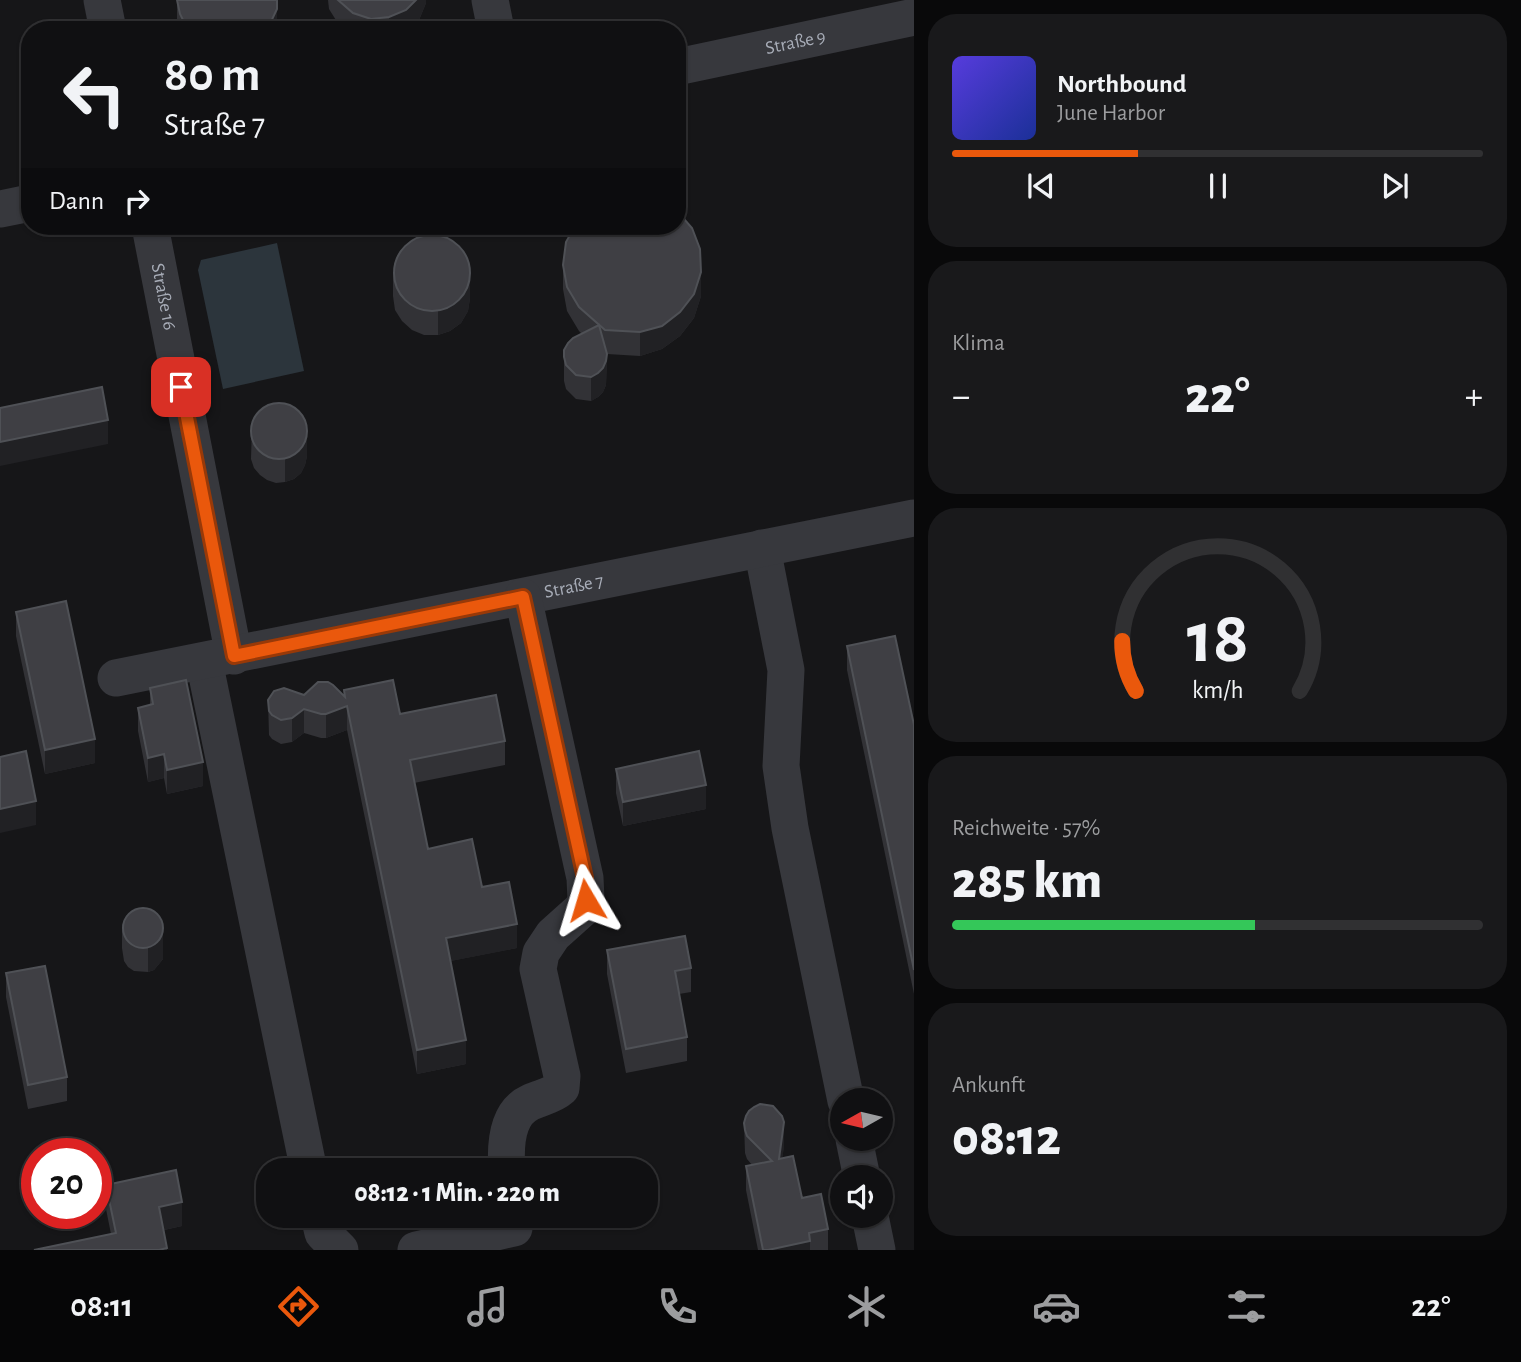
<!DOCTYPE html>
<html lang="de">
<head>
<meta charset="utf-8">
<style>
	:root { --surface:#101012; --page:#19191b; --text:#f1f3f6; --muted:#9c9d9f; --line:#303032; --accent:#ea580c }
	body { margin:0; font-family:"Alegreya Sans",sans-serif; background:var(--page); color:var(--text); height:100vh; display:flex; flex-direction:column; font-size:26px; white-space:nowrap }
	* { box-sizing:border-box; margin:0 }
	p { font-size:23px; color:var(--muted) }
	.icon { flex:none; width:38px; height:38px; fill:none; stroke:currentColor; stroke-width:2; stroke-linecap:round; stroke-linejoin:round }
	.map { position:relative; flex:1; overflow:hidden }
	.sheet { display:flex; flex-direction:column; gap:14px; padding:14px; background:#09090a; width:607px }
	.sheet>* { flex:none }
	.hud { position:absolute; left:21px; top:21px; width:665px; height:214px; border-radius:28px; box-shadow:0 2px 5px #0004,0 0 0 2px var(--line); background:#101012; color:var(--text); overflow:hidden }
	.needle { width:46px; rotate:262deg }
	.buttons { position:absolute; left:830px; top:1088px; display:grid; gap:14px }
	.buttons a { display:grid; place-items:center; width:63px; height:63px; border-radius:50%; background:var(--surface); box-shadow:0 2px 5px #0004,0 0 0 2px var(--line); font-size:35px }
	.speed { position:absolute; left:21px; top:1138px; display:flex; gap:14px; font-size:35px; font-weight:700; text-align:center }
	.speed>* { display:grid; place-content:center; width:91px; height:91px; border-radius:50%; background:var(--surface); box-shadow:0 2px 5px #0004,0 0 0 2px var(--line); line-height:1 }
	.speed .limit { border:10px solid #d22; background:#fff; color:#111 }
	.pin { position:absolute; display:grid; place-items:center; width:60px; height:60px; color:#fff; margin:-30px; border-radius:14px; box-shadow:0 4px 10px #0006 }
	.me { position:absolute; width:77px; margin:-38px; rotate:353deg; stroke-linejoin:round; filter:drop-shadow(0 0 5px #0008) }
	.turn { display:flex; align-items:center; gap:24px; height:147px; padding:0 28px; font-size:32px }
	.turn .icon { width:91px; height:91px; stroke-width:2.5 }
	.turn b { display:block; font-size:49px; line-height:60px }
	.then { display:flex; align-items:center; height:66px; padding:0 28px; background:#0003; gap:14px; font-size:26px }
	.big { font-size:52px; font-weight:800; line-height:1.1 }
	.sheet .widget { flex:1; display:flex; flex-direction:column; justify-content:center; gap:10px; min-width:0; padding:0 24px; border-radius:28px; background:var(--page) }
	.sheet .dial { align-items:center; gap:0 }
	.dial svg { height:182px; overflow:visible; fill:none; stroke:var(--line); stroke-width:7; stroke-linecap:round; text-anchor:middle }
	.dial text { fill:var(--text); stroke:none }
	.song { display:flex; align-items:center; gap:21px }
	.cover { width:84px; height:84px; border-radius:10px; background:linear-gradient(135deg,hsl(250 70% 55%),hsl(230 70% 35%)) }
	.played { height:7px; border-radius:4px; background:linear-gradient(90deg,var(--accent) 35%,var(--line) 35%) }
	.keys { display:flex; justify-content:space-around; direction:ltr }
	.heat { display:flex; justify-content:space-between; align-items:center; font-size:38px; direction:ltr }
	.charge { height:10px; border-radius:5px; background:linear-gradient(90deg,#34c759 57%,var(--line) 0) }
	.trip { position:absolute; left:256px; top:1158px; width:402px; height:70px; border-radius:28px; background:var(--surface); box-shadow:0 2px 5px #0004,0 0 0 2px var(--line); font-weight:800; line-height:70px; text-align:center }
	.dock { display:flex; height:112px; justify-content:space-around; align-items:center; background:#060607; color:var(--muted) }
	.dock .icon { width:49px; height:49px }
	.dock .active { color:var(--accent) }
	.dock b { font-size:32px; color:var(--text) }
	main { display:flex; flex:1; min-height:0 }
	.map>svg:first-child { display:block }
</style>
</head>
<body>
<main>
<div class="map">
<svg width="914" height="1250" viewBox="0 0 914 1250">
	<rect width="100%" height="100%" fill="#161618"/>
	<!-- water -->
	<polygon fill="#2c353c" points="277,243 304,371 223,389 198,270 201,260"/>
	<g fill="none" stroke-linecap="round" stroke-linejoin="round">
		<!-- minor -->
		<g stroke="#37383d" stroke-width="37">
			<polyline points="102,0 108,30"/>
			<polyline points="490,0 496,30"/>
			<path id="s1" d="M677 67 914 17"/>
			<polyline points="0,209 30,203"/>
			<path id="s2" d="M150 226 234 656"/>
			<polyline points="762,548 786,670 781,766 790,828 846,1101"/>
			<polyline points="204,661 309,1171"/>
			<path id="s3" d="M116 678 914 518"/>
			<polyline points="854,1139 862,1178"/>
			<path d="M507 1171C505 1146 506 1113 531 1102 542 1097 552 1096 561 1088L562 1076 538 969 541 953 553 935 582 909 586 900 585 878 523 597"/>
			<polyline points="319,1216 323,1233 340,1250"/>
			<polyline points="870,1216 877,1250"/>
			<polyline points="416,1250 514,1228"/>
		</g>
	</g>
	<!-- wall -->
	<g fill="#323236">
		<polygon points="177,0 277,0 277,30 178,30 177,20"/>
		<polygon points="328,0 426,0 426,3 419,20 410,30 344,30 339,25 329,9"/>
		<polygon points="563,265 701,296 694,318 680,336 662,349 640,356 607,354 606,385 603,392 598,397 591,401 576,399 566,389 564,381 564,357 582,334 579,331 567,311 563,289"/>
		<polygon points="393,272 470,298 468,311 461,323 450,331 438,335 424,335 412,330 402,321 395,310 393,296"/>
		<polygon points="252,426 307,456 305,465 301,473 294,479 285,482 276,483 267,480 260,475 254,468 251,459"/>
		<polygon points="16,612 95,763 45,774 16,636"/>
		<polygon points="847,646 914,725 914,994 847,670"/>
		<polygon points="150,688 203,786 167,794 164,778 148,782 138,731 138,708 150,705"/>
		<polygon points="344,690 400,714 505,741 505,765 414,783 428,849 482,887 517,948 450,961 466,1064 417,1074 347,730 326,738 321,738 304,733 292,742 281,744 272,739 269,735 268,700 304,695 344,696"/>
		<polygon points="616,769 706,809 623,826 616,793"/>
		<polygon points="122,924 163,959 154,970 148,972 134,971 128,967 124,961 122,948"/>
		<polygon points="607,950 691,968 691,992 679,994 687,1037 687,1061 626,1073 607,974"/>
		<polygon points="6,973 67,1077 67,1101 28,1109 6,997"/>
		<polygon points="744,1123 784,1146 782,1158 802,1198 828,1229 828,1250 758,1250 746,1190 746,1166 752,1165 747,1159 745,1153"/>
		<polygon points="106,1185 182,1226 164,1230 167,1250 111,1234 106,1209"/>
	</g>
	<!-- shaded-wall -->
	<g fill="#212124">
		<polygon points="277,0 277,30 265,30"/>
		<polygon points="416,0 426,0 426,3 419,20 410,30 389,30 389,17"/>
		<polygon points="701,272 701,296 694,318 680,336 662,349 640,356 640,332"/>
		<polygon points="470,274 470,298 468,311 461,323 450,331 438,335 438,311"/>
		<polygon points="607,354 606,385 603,392 598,397 591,401 591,377"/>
		<polygon points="108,420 108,444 0,466 0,442"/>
		<polygon points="307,432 307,456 305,465 301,473 294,479 285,482 285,458"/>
		<polygon points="347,706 347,730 326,738 326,714"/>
		<polygon points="304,709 304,733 292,742 292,718"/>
		<polygon points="95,739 95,763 45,774 45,750"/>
		<polygon points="164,754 164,778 148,782 148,758"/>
		<polygon points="203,762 203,786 167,794 167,770"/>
		<polygon points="706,785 706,809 623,826 623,802"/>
		<polygon points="36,801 36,825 0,833 0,809"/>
		<polygon points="517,924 517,948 446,962 446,938"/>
		<polygon points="163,935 163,959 154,970 148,972 148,948"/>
		<polygon points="466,1040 466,1064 417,1074 417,1050"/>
		<polygon points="784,1122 784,1146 779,1183 779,1159"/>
		<polygon points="182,1202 182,1226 159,1231 159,1207"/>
		<polygon points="810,1241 810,1250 768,1250"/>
	</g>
	<!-- building -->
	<g fill="#3f3f44" stroke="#4f5156" stroke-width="2">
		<polygon points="177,0 277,0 277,9 269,26 265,30 188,30 180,14"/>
		<polygon points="338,0 416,0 406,10 389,17 371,19 353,13"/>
		<polygon points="677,211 692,228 700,249 701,272 694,294 680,312 662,326 640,332 605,330 579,307 567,287 563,265 566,242 575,226 677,226"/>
		<circle cx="432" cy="273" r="38"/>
		<polygon points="599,325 607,354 606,361 603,368 598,373 591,377 576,375 566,365 564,357 564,350 568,343 573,338"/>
		<polygon points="102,387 108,420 0,442 0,408"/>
		<circle cx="279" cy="431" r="28"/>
		<polygon points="66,601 95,739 45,750 16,612"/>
		<polygon points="895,636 914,725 914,970 847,646"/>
		<polygon points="186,680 203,762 167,770 164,754 148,758 138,708 153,704 150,688"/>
		<polygon points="393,680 400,714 496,695 505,741 410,760 428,849 472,839 482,887 509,882 517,924 446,938 466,1040 417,1050 347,706 326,714 321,714 304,709 292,718 281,720 272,715 269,711 268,700 274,691 284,688 304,695 318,682 328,682 333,685 345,697 344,690"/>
		<polygon points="26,751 36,801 0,809 0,757"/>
		<polygon points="699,751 706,785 623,802 616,769"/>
		<circle cx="143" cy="928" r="20"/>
		<polygon points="685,936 691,968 675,971 687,1037 626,1049 607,950"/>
		<polygon points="45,966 67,1077 28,1085 6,973"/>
		<polygon points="760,1104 773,1106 782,1116 784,1122 779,1159 793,1156 802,1198 821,1194 828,1229 809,1233 810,1241 768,1250 763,1250 746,1166 772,1161 747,1136 745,1130 744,1123 746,1116 749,1111 754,1107"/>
		<polygon points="176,1170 182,1202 159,1207 167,1248 159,1250 34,1250 116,1233 106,1185"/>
	</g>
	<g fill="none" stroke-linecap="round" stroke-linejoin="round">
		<defs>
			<polyline id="route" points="181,387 234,656 523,597 585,878 586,900"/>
		</defs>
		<!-- route casing -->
		<use href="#route" stroke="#983908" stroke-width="18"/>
		<!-- route -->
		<use href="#route" stroke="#ea580c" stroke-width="12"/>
	</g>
	<g text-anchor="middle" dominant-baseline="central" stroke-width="7" stroke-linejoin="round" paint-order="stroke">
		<!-- street labels -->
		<g font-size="19" fill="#a8adb8" stroke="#111113">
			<text stroke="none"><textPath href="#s1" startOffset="121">Straße 9</textPath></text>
			<text stroke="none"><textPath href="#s2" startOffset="72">Straße 16</textPath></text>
			<text stroke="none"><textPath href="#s3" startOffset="467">Straße 7</textPath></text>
		</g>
	</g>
</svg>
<div class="buttons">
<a><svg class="needle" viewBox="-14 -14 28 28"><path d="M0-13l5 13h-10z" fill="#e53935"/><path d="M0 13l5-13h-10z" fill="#9c9d9f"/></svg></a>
<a><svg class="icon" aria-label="sound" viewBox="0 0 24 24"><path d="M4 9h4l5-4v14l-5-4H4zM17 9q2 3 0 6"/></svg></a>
</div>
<div class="speed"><div class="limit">20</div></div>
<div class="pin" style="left:181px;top:387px;background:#d93025"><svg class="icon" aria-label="arrive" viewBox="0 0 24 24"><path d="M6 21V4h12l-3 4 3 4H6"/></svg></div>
<svg class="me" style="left:586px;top:900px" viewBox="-20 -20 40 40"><path d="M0-17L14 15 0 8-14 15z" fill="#ea580c" stroke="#fff" stroke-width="4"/></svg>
<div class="trip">08:12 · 1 Min. · 220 m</div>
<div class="hud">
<div class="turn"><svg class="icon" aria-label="left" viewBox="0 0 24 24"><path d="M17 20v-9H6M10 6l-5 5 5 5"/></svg><div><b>80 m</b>Straße 7</div></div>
<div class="then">Dann<svg class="icon" aria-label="right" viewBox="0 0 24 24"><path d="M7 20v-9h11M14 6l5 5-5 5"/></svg></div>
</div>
</div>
<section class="sheet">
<div class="widget">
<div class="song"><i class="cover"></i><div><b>Northbound</b><p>June Harbor</p></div></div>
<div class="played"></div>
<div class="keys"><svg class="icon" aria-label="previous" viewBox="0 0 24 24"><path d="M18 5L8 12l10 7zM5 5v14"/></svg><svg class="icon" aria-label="pause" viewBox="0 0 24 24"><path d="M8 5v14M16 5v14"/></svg><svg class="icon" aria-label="next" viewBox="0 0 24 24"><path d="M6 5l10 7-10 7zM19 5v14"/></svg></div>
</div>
<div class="widget"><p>Klima</p>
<div class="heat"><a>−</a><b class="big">22°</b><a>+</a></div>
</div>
<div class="widget dial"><svg viewBox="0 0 100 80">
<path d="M14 69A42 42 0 1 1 86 69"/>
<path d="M14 69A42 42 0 0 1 8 47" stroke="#ea580c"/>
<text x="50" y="56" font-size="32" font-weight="700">18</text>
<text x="50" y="72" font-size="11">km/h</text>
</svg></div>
<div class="widget"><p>Reichweite · 57%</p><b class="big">285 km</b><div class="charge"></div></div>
<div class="widget"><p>Ankunft</p><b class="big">08:12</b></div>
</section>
</main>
<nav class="dock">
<b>08:11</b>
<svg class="icon active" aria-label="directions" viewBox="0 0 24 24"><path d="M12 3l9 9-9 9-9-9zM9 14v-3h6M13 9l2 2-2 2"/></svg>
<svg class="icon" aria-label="music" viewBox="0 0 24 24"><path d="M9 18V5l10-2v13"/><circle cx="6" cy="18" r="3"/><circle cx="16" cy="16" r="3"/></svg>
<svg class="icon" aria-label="phone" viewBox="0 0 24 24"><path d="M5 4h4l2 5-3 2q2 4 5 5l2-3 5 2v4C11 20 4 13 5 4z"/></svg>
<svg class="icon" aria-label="climate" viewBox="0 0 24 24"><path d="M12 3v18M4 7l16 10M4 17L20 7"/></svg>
<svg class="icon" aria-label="car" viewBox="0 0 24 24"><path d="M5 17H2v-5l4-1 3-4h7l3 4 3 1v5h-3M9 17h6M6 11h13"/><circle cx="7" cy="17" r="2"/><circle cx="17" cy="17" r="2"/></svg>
<svg class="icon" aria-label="filters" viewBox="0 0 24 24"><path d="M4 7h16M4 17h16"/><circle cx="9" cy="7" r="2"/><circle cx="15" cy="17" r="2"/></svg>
<b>22°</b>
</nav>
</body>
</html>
